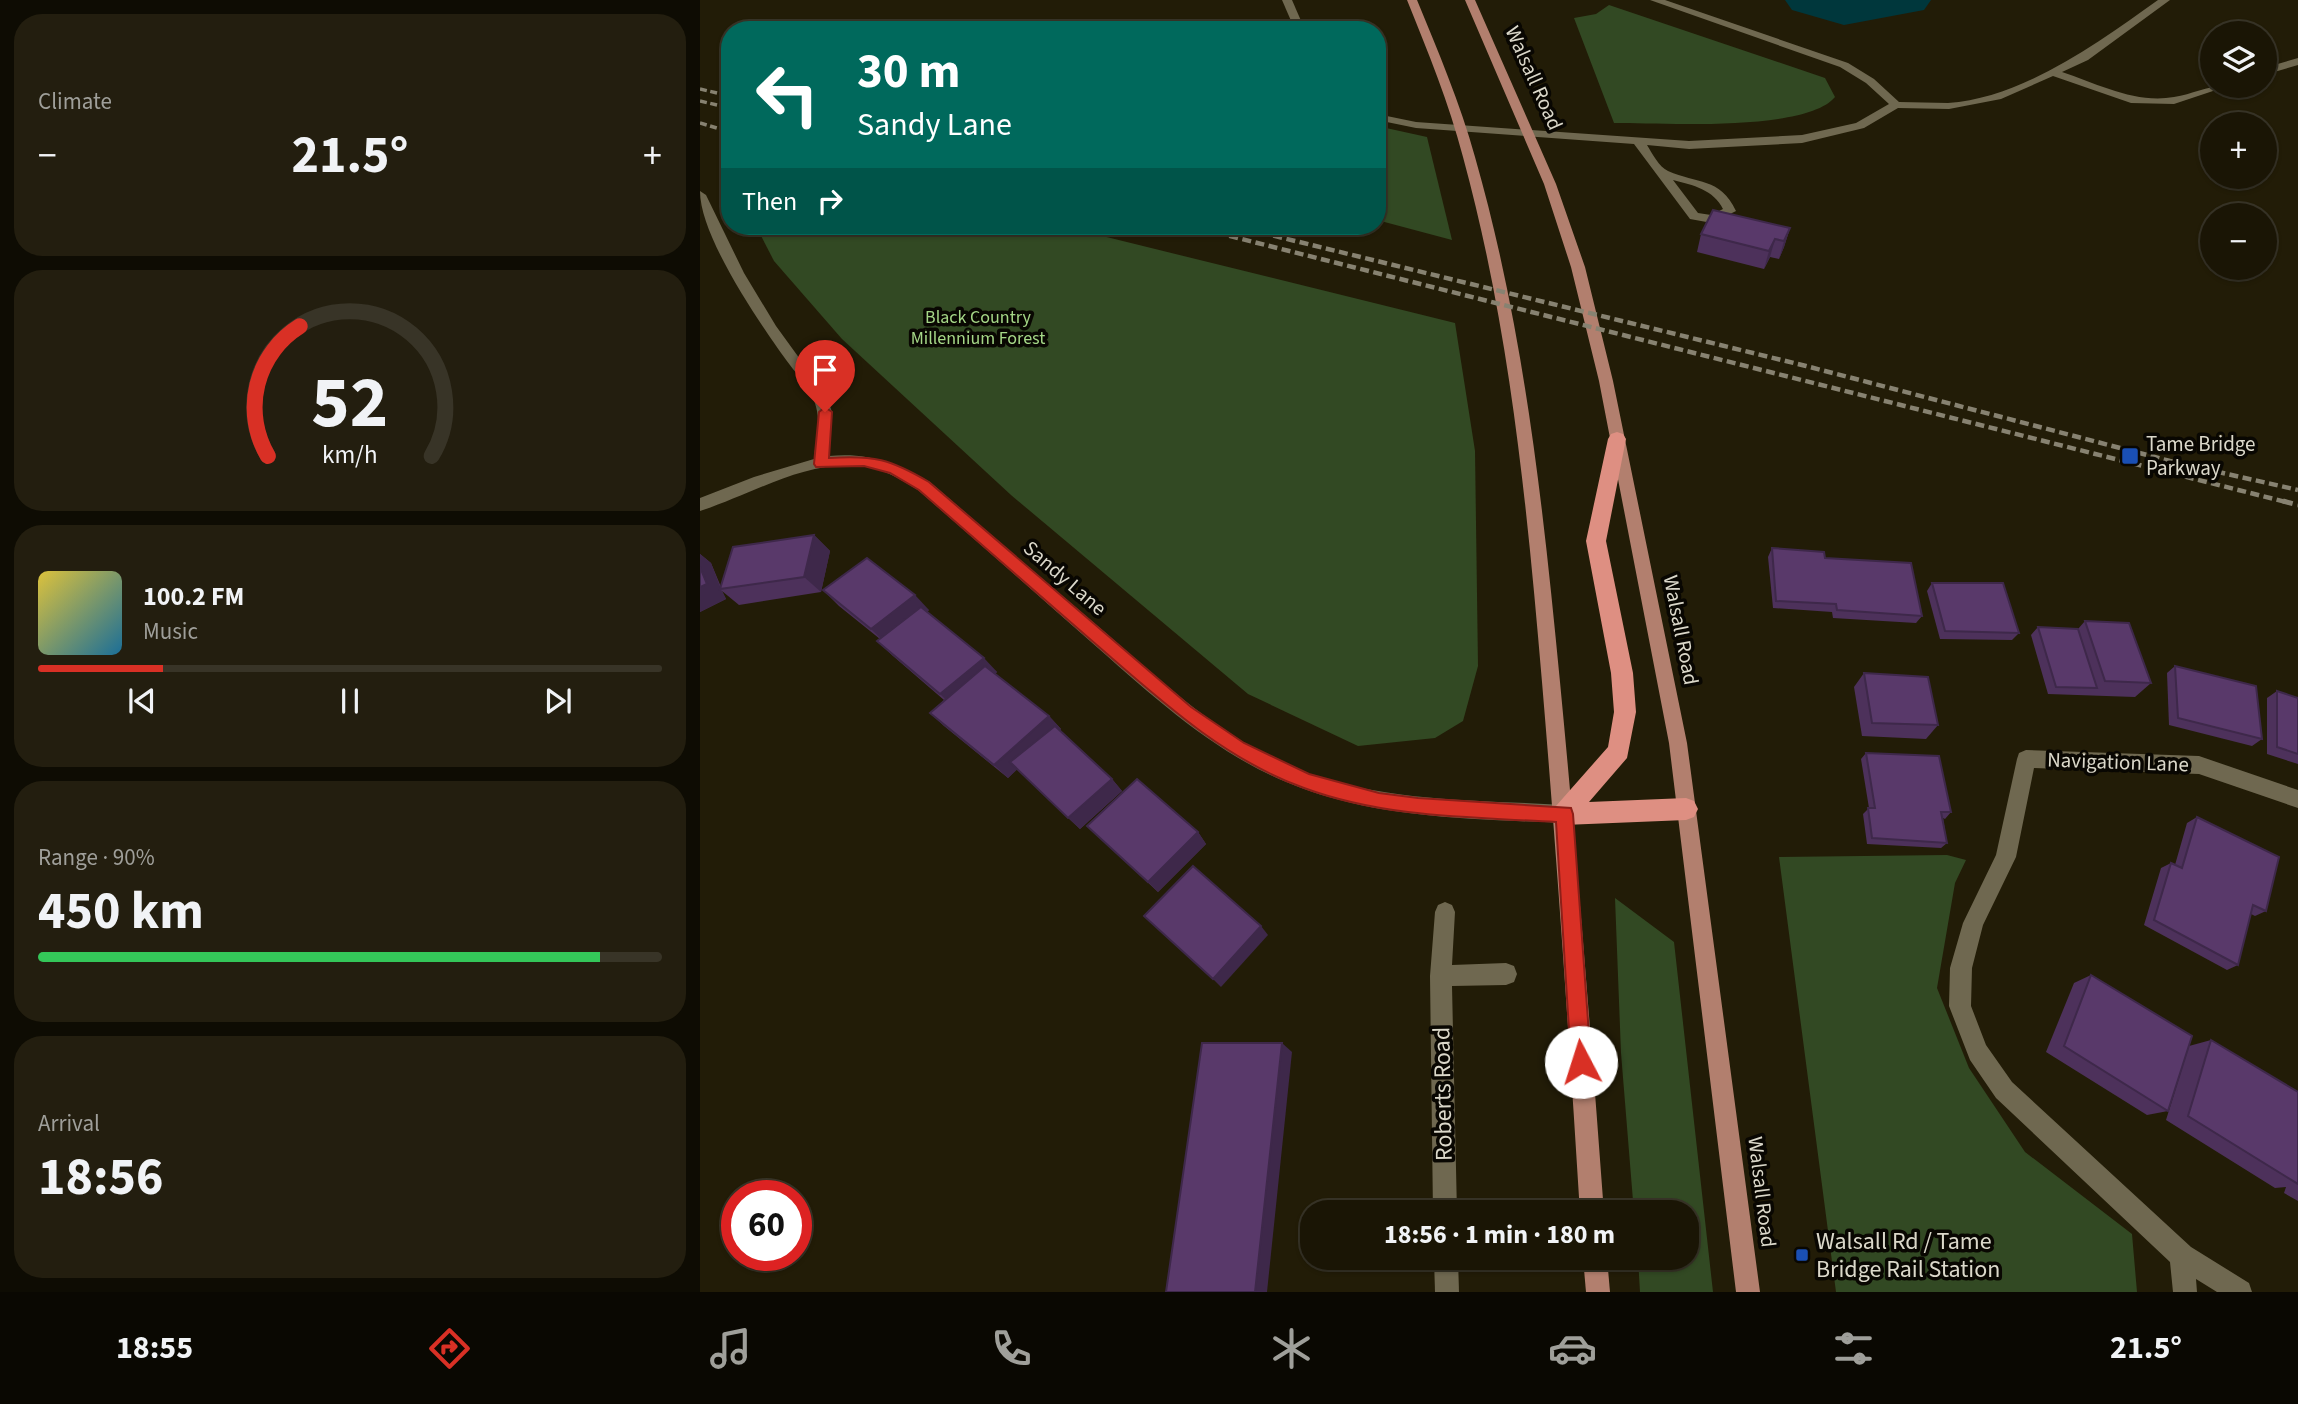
<!DOCTYPE html>
<html lang="en">
<head>
<meta charset="utf-8">
<style>
	:root { --surface:#1a1505; --page:#231e0f; --text:#f1f3f6; --muted:#9f9f9a; --line:#383427; --accent:#d93025 }
	body { margin:0; font-family:"Source Sans 3",sans-serif; background:var(--page); color:var(--text); height:100vh; display:flex; flex-direction:column; font-size:26px; white-space:nowrap }
	* { box-sizing:border-box; margin:0 }
	p { font-size:23px; color:var(--muted) }
	.icon { flex:none; width:38px; height:38px; fill:none; stroke:currentColor; stroke-width:2; stroke-linecap:round; stroke-linejoin:round }
	.map { position:relative; flex:1; overflow:hidden }
	.side { display:flex; flex-direction:column; gap:14px; padding:14px; background:#0e0c03; width:700px }
	.side>* { flex:none }
	.hud { position:absolute; left:21px; top:21px; width:665px; height:214px; border-radius:28px; box-shadow:0 2px 5px #0004,0 0 0 2px var(--line); background:#00695c; color:#fff; overflow:hidden }
	.controls { position:absolute; left:1500px; top:21px; display:grid; gap:14px }
	.controls a { display:grid; place-items:center; width:77px; height:77px; border-radius:50%; background:var(--surface); box-shadow:0 2px 5px #0004,0 0 0 2px var(--line); font-size:35px }
	.speed { position:absolute; left:21px; top:1180px; display:flex; gap:14px; font-size:35px; font-weight:700; text-align:center }
	.speed>* { display:grid; place-content:center; width:91px; height:91px; border-radius:50%; background:var(--surface); box-shadow:0 2px 5px #0004,0 0 0 2px var(--line); line-height:1 }
	.speed .limit { border:10px solid #d22; background:#fff; color:#111 }
	.pin { position:absolute; display:grid; place-items:center; width:60px; height:60px; color:#fff; margin:-72px -30px; border-radius:50% 50% 50% 0; rotate:-45deg; box-shadow:0 0 7px #0007 }
	.pin .icon { rotate:45deg }
	.me { position:absolute; width:77px; margin:-38px; rotate:355deg; stroke-linejoin:round; filter:drop-shadow(0 0 5px #0008) }
	.turn { display:flex; align-items:center; gap:24px; height:147px; padding:0 21px; font-size:32px }
	.turn .icon { width:91px; height:91px; stroke-width:2.5 }
	.turn b { display:block; font-size:49px; line-height:60px }
	.then { display:flex; align-items:center; height:66px; padding:0 21px; background:#0003; gap:14px; font-size:26px }
	.big { font-size:52px; font-weight:700; line-height:1.1 }
	.side .card { flex:1; display:flex; flex-direction:column; justify-content:center; gap:10px; min-width:0; padding:0 24px; border-radius:28px; background:var(--page) }
	.side .dial { align-items:center; gap:0 }
	.dial svg { height:182px; overflow:visible; fill:none; stroke:var(--line); stroke-width:7; stroke-linecap:round; text-anchor:middle }
	.dial text { fill:var(--text); stroke:none }
	.song { display:flex; align-items:center; gap:21px }
	.cover { width:84px; height:84px; border-radius:10px; background:linear-gradient(135deg,hsl(50 70% 55%),hsl(200 70% 35%)) }
	.played { height:7px; border-radius:4px; background:linear-gradient(90deg,var(--accent) 20%,var(--line) 20%) }
	.keys { display:flex; justify-content:space-around; direction:ltr }
	.heat { display:flex; justify-content:space-between; align-items:center; font-size:38px; direction:ltr }
	.charge { height:10px; border-radius:5px; background:linear-gradient(90deg,#34c759 90%,var(--line) 0) }
	.trip { position:absolute; left:600px; top:1200px; width:399px; height:70px; border-radius:28px; background:var(--surface); box-shadow:0 2px 5px #0004,0 0 0 2px var(--line); font-weight:700; line-height:70px; text-align:center }
	.tab-bar { display:flex; height:112px; justify-content:space-around; align-items:center; background:#0a0802; color:var(--muted) }
	.tab-bar .icon { width:49px; height:49px }
	.tab-bar .selected { color:var(--accent) }
	.tab-bar b { font-size:32px; color:var(--text) }
	main { display:flex; flex:1; min-height:0 }
	.map>svg:first-child { display:block }
</style>
</head>
<body>
<main>
<section class="side">
<div class="card"><p>Climate</p>
<div class="heat"><a>−</a><b class="big">21.5°</b><a>+</a></div>
</div>
<div class="card dial"><svg viewBox="0 0 100 80">
<path d="M14 69A42 42 0 1 1 86 69"/>
<path d="M14 69A42 42 0 0 1 28 12" stroke="#d93025"/>
<text x="50" y="56" font-size="32" font-weight="700">52</text>
<text x="50" y="72" font-size="11">km/h</text>
</svg></div>
<div class="card">
<div class="song"><i class="cover"></i><div><b>100.2 FM</b><p>Music</p></div></div>
<div class="played"></div>
<div class="keys"><svg class="icon" aria-label="previous" viewBox="0 0 24 24"><path d="M18 5L8 12l10 7zM5 5v14"/></svg><svg class="icon" aria-label="pause" viewBox="0 0 24 24"><path d="M8 5v14M16 5v14"/></svg><svg class="icon" aria-label="next" viewBox="0 0 24 24"><path d="M6 5l10 7-10 7zM19 5v14"/></svg></div>
</div>
<div class="card"><p>Range · 90%</p><b class="big">450 km</b><div class="charge"></div></div>
<div class="card"><p>Arrival</p><b class="big">18:56</b></div>
</section>
<div class="map">
<svg width="1598" height="1292" viewBox="0 0 1598 1292">
	<rect width="100%" height="100%" fill="#221c07"/>
	<!-- green -->
	<g fill="#324923">
		<path d="M909 5 1125 78 1135 97C1106 132 962 123 914 123L874 18 896 14Z"/>
		<polygon points="677,126 727,137 752,240 677,220"/>
		<polygon points="56,226 362,226 755,323 775,451 778,666 763,721 735,738 658,746 548,694 311,495 142,339 74,261"/>
		<polygon points="1247,855 1266,860 1255,883 1237,988 1269,1068 1325,1152 1432,1234 1437,1292 1136,1292 1079,857"/>
		<polygon points="915,898 974,942 1013,1292 940,1292 938,1258 987,1258 987,1213 934,1213 921,1053"/>
	</g>
	<g fill="none" stroke-linecap="round" stroke-linejoin="round">
		<!-- river -->
		<polygon fill="#00373c" fill-rule="evenodd" points="1085,0 1231,0 1224,10 1144,25 1092,10"/>
		<!-- minor -->
		<g fill="#6f6850" fill-rule="evenodd">
			<polygon points="582,0 592,0 605,30 595,30"/>
			<path d="M950 0H965L1148 63 1174 79 1199 102C1215 102 1232 103 1248 103 1323 98 1399 42 1458 0H1470L1388 60 1362 72C1398 84 1436 104 1474 97 1493 94 1508 85 1528 86L1474 104 1431 103 1353 76 1301 99 1249 109 1198 108 1164 128 1102 143 989 149 947 145C952 153 959 167 968 171 997 184 1020 177 1036 211L1012 223 990 219 934 144 716 128 677 120V114L716 122 989 141 1102 135 1156 123 1189 104 1166 83 1140 67ZM973 180C993 185 1014 190 1023 209L1011 215 998 213Z"/>
			<polygon points="1598,58 1598,65 1564,75 1564,68"/>
			<path d="M0 191 6 195 44 273 76 326 126 395 132 412 129 456C168 452 196 463 230 482 289 533 348 584 407 634 468 687 529 745 607 773 688 802 779 800 864 805L871 808 874 814 871 820 864 823C778 819 689 819 607 790 522 761 456 699 390 641 333 591 276 540 218 490 205 482 191 473 175 469 116 453 54 494 0 511V498L54 477 114 459C115 444 120 425 117 411 114 391 95 373 84 357 57 319 0 236 0 191Z"/>
			<polygon points="1326,750 1499,756 1598,790 1598,808 1499,774 1334,768 1316,857 1283,925 1272,968 1271,1006 1286,1045 1312,1082 1491,1247 1549,1283 1552,1292 1517,1292 1496,1279 1497,1292 1473,1292 1470,1262 1296,1098 1270,1060 1249,1006 1250,968 1263,923 1296,855 1317,759 1319,753"/>
			<polygon points="745,902 752,905 755,912 752,965 806,963 814,966 817,974 814,982 806,985 752,986 757,1213 733,1213 730,976 735,912 738,905"/>
			<polygon points="734,1258 758,1258 759,1292 735,1292"/>
		</g>
		<!-- major -->
		<g fill="#b27f6e" fill-rule="evenodd">
			<path d="M707 0H717C738 51 760 103 775 157 824 328 843 505 860 682 877 859 891 1036 904 1213H880C869 1036 857 859 842 682 827 506 810 329 763 157 749 103 728 52 707 0Z"/>
			<polygon points="765,0 775,0 856,184 885,267 913,381 987,743 1060,1292 1036,1292 969,743 899,381 871,267 844,184"/>
			<polygon points="883,1258 907,1258 910,1292 886,1292"/>
		</g>
		<!-- highway -->
		<polygon fill="#de8f82" fill-rule="evenodd" points="917,432 923,434 926,439 906,541 933,673 936,712 927,758 889,802 986,798 994,801 998,809 994,817 986,820 864,825 856,822 852,814 856,806 908,747 914,712 911,673 886,541 908,439 911,434"/>
		<!-- rail-far2 -->
		<g stroke="#878271" stroke-width="3.5" stroke-dasharray="7 3.5" stroke-linecap="butt">
			<polyline points="0,89 30,96"/>
			<polyline points="0,101 30,108"/>
			<polyline points="0,123 30,132"/>
		</g>
		<!-- rail-far1 -->
		<g stroke="#878271" stroke-width="4.5" stroke-dasharray="9 4.5" stroke-linecap="butt">
			<polyline points="490,226 1590,503"/>
			<polyline points="534,226 1106,366 1470,461 1598,490"/>
		</g>
		<!-- rail -->
		<polyline stroke="#878271" stroke-width="5" stroke-dasharray="10 5" stroke-linecap="butt" points="1583,501 1598,505"/>
	</g>
	<!-- wall -->
	<g fill="#4d315b">
		<polygon points="1090,228 1084,247 1079,259 1070,257 1064,269 997,252 1001,234"/>
		<polygon points="114,535 130,551 121,592 39,605 22,591 26,599 0,612 0,554 11,563 21,587"/>
		<polygon points="1072,548 1125,558 1222,616 1216,623 1133,618 1132,612 1073,608 1068,557"/>
		<polygon points="1232,583 1319,633 1312,640 1240,639 1227,591"/>
		<polygon points="123,590 229,610 227,612 297,672 295,674 349,716 361,729 360,730 412,779 422,791 380,829 317,769 308,778 244,726 230,713 244,700 193,656 177,641 180,639 139,606"/>
		<polygon points="1385,621 1451,683 1435,697 1348,694 1331,635 1338,627 1378,629"/>
		<polygon points="1475,666 1562,739 1552,746 1469,725 1467,673"/>
		<polygon points="1164,673 1238,725 1226,739 1162,736 1154,687"/>
		<polygon points="1577,691 1598,698 1598,764 1567,754 1567,698"/>
		<polygon points="1166,753 1251,812 1245,819 1243,818 1247,843 1241,848 1167,844 1163,814 1169,808 1161,759"/>
		<polygon points="1497,817 1566,911 1555,916 1551,914 1538,965 1527,970 1444,925 1461,868 1471,863 1475,865 1487,823"/>
		<polygon points="387,826 498,832 506,844 458,892"/>
		<polygon points="1391,975 1468,1111 1447,1115 1346,1052 1374,983"/>
		<polygon points="1511,1040 1598,1092 1598,1201 1584,1193 1586,1187 1575,1188 1466,1120 1489,1046"/>
	</g>
	<!-- shaded-wall -->
	<g fill="#3e284a">
		<polygon points="1090,228 1084,247 1079,259 1084,241"/>
		<polygon points="1075,239 1070,257 1064,269 1069,251"/>
		<polygon points="114,535 130,551 121,592 104,577"/>
		<polygon points="0,554 11,563 21,589 20,589 22,591 26,599 0,612"/>
		<polygon points="215,595 229,610 186,644 171,629"/>
		<polygon points="284,658 297,672 254,708 240,694"/>
		<polygon points="349,716 361,729 308,778 294,765"/>
		<polygon points="412,779 422,791 380,829 368,818"/>
		<polygon points="498,832 506,844 458,892 448,882"/>
		<polygon points="561,926 568,935 521,987 513,979"/>
		<polygon points="582,1043 592,1052 567,1292 555,1292"/>
	</g>
	<!-- building -->
	<g fill="#59396a" stroke="#3e284a" stroke-width="2">
		<polygon points="1013,210 1090,228 1084,241 1075,239 1069,251 1001,234"/>
		<polygon points="114,535 104,577 20,589 33,547"/>
		<polygon points="1072,548 1124,552 1125,558 1211,563 1222,616 1137,610 1136,604 1076,601"/>
		<polygon points="167,558 215,595 171,629 123,590"/>
		<polygon points="0,567 7,584 0,587"/>
		<polygon points="1232,583 1303,583 1319,633 1245,631"/>
		<polygon points="221,607 284,658 240,694 177,641"/>
		<polygon points="1385,621 1429,623 1451,683 1405,681"/>
		<polygon points="1338,627 1378,629 1397,688 1356,687"/>
		<polygon points="285,666 349,716 294,765 230,713"/>
		<polygon points="1475,666 1556,686 1562,739 1478,718"/>
		<polygon points="1164,673 1228,677 1238,725 1172,723"/>
		<polygon points="1577,691 1598,698 1598,754 1577,747"/>
		<polygon points="355,726 412,779 368,818 310,762"/>
		<polygon points="1166,753 1239,756 1251,812 1241,812 1247,843 1172,838 1168,808 1175,808"/>
		<polygon points="437,779 498,832 448,882 387,826"/>
		<polygon points="1497,817 1579,857 1566,911 1553,905 1538,965 1454,920 1471,863 1482,868"/>
		<polygon points="493,866 561,926 513,979 444,916"/>
		<polygon points="1391,975 1492,1036 1468,1111 1364,1046"/>
		<polygon points="1511,1040 1598,1092 1598,1184 1488,1116"/>
		<polygon points="502,1043 582,1043 555,1292 466,1292"/>
	</g>
	<!-- route -->
	<path fill="#d93025" stroke="#8d1f18" stroke-width="2" d="M125 407 132 412 129 458C174 455 190 459 229 482L491 707 544 743 609 774 679 793 718 798 871 808 873 814 891 1062 888 1069 881 1072 874 1069 871 1062 856 822C771 817 685 818 604 788 521 758 457 697 391 640 334 590 276 540 219 490L190 473 164 466 116 467 114 464 119 412Z"/>
	<!-- markers -->
	<g fill="#1a4fb4" stroke="#090702" stroke-width="2.5">
		<rect x="1421" y="447" width="18" height="18" rx="3.5"/>
		<rect x="1095" y="1248" width="14" height="14" rx="3.5"/>
	</g>
	<g text-anchor="middle" dominant-baseline="central" stroke-width="7" stroke-linejoin="round" paint-order="stroke">
		<!-- far-park labels -->
		<g font-size="18" fill="#a5d787" stroke="#090702">
			<text x="278" y="317">Black Country<tspan x="278" dy="21">Millennium Forest</tspan></text>
		</g>
		<!-- street labels -->
		<g font-size="21" fill="#dbd8ca" stroke="#090702">
			<text transform="translate(834 78) rotate(66)">Walsall Road</text>
			<text transform="translate(365 578) rotate(41)">Sandy Lane</text>
			<text transform="translate(981 630) rotate(79)">Walsall Road</text>
			<text transform="translate(1418 762) rotate(2)">Navigation Lane</text>
			<text transform="translate(1062 1192) rotate(83)">Walsall Road</text>
		</g>
		<!-- poi labels -->
		<g font-size="21" fill="#dbd8ca" stroke="#090702" text-anchor="start">
			<text x="1446" y="444">Tame Bridge<tspan x="1446" dy="24">Parkway</tspan></text>
		</g>
		<!-- near-street labels -->
		<g font-size="24" fill="#dbd8ca" stroke="#090702">
			<text transform="translate(743 1094) rotate(-91)">Roberts Road</text>
		</g>
		<!-- near-poi labels -->
		<g font-size="24" fill="#dbd8ca" stroke="#090702" text-anchor="start">
			<text x="1116" y="1241">Walsall Rd / Tame<tspan x="1116" dy="28">Bridge Rail Station</tspan></text>
		</g>
	</g>
</svg>
<div class="controls">
<a><svg class="icon" aria-label="layers" viewBox="0 0 24 24"><path d="M12 4l9 5-9 5-9-5zM3 14l9 5 9-5"/></svg></a>
<a>+</a>
<a>−</a>
</div>
<div class="speed"><div class="limit">60</div></div>
<div class="pin" style="left:125px;top:412px;background:#d93025"><svg class="icon" aria-label="arrive" viewBox="0 0 24 24"><path d="M6 21V4h12l-3 4 3 4H6"/></svg></div>
<svg class="me" style="left:881px;top:1062px" viewBox="-20 -20 40 40"><circle r="19" fill="#fff"/><path d="M0-13L10 11 0 6-10 11z" fill="#d93025"/></svg>
<div class="trip">18:56 · 1 min · 180 m</div>
<div class="hud">
<div class="turn"><svg class="icon" aria-label="left" viewBox="0 0 24 24"><path d="M17 20v-9H6M10 6l-5 5 5 5"/></svg><div><b>30 m</b>Sandy Lane</div></div>
<div class="then">Then<svg class="icon" aria-label="right" viewBox="0 0 24 24"><path d="M7 20v-9h11M14 6l5 5-5 5"/></svg></div>
</div>
</div>
</main>
<nav class="tab-bar">
<b>18:55</b>
<svg class="icon selected" aria-label="directions" viewBox="0 0 24 24"><path d="M12 3l9 9-9 9-9-9zM9 14v-3h6M13 9l2 2-2 2"/></svg>
<svg class="icon" aria-label="music" viewBox="0 0 24 24"><path d="M9 18V5l10-2v13"/><circle cx="6" cy="18" r="3"/><circle cx="16" cy="16" r="3"/></svg>
<svg class="icon" aria-label="phone" viewBox="0 0 24 24"><path d="M5 4h4l2 5-3 2q2 4 5 5l2-3 5 2v4C11 20 4 13 5 4z"/></svg>
<svg class="icon" aria-label="climate" viewBox="0 0 24 24"><path d="M12 3v18M4 7l16 10M4 17L20 7"/></svg>
<svg class="icon" aria-label="car" viewBox="0 0 24 24"><path d="M5 17H2v-5l4-1 3-4h7l3 4 3 1v5h-3M9 17h6M6 11h13"/><circle cx="7" cy="17" r="2"/><circle cx="17" cy="17" r="2"/></svg>
<svg class="icon" aria-label="filters" viewBox="0 0 24 24"><path d="M4 7h16M4 17h16"/><circle cx="9" cy="7" r="2"/><circle cx="15" cy="17" r="2"/></svg>
<b>21.5°</b>
</nav>
</body>
</html>
